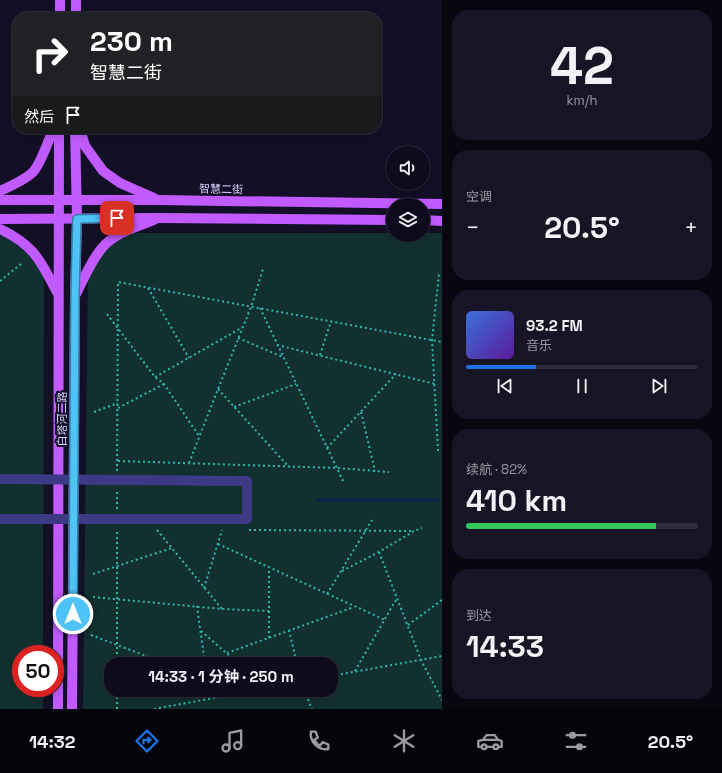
<!DOCTYPE html>
<html lang="zh">
<head>
<meta charset="utf-8">
<style>
	:root { --surface:#0e0b1c; --page:#171425; --text:#f1f3f6; --muted:#9b9ba3; --line:#2e2b3b; --accent:#1a73e8 }
	body { margin:0; font-family:"Space Grotesk","Noto Sans SC",sans-serif; background:var(--page); color:var(--text); height:100vh; display:flex; flex-direction:column; font-size:15px; white-space:nowrap }
	* { box-sizing:border-box; margin:0 }
	p { font-size:13px; color:var(--muted) }
	.icon { flex:none; width:22px; height:22px; fill:none; stroke:currentColor; stroke-width:2; stroke-linecap:round; stroke-linejoin:round }
	.map { position:relative; flex:1; overflow:hidden }
	.details { display:flex; flex-direction:column; gap:10px; padding:10px; background:#08060f; width:280px }
	.details>* { flex:none }
	.banner { position:absolute; left:12px; top:12px; width:370px; height:122px; border-radius:16px; box-shadow:0 2px 10px #0003,0 0 0 1px var(--line); background:#202124; color:#fff; overflow:hidden }
	.controls { position:absolute; left:386px; top:146px; display:grid; gap:8px }
	.controls a { display:grid; place-items:center; width:44px; height:44px; border-radius:50%; background:var(--surface); box-shadow:0 2px 10px #0003,0 0 0 1px var(--line); font-size:20px }
	.speed { position:absolute; left:12px; top:645px; display:flex; gap:8px; font-size:20px; font-weight:700; text-align:center }
	.speed>* { display:grid; place-content:center; width:52px; height:52px; border-radius:50%; background:var(--surface); box-shadow:0 2px 10px #0003,0 0 0 1px var(--line); line-height:1 }
	.speed .limit { border:6px solid #d22; background:#fff; color:#111 }
	.pin { position:absolute; display:grid; place-items:center; width:34px; height:34px; color:#fff; margin:-17px; border-radius:8px; box-shadow:0 2px 6px #0006 }
	.me { position:absolute; width:44px; margin:-22px; rotate:0deg; stroke-linejoin:round; filter:drop-shadow(0 0 3px #0008) }
	.turn { display:flex; align-items:center; gap:14px; height:84px; padding:0 12px; font-size:18px }
	.turn .icon { width:52px; height:52px; stroke-width:2.5 }
	.turn b { display:block; font-size:28px; line-height:34px }
	.then { display:flex; align-items:center; height:38px; padding:0 12px; background:#0003; gap:8px; font-size:15px }
	.big { font-size:30px; font-weight:700; line-height:1.1 }
	.details .tile { flex:1; display:flex; flex-direction:column; justify-content:center; gap:6px; min-width:0; padding:0 14px; border-radius:16px; background:var(--page) }
	.details .dial { align-items:center; gap:0 }
	.dial b { font-size:52px; line-height:1 }
	.song { display:flex; align-items:center; gap:12px }
	.cover { width:48px; height:48px; border-radius:6px; background:linear-gradient(135deg,hsl(220 70% 55%),hsl(270 70% 35%)) }
	.played { height:4px; border-radius:2px; background:linear-gradient(90deg,var(--accent) 30%,var(--line) 30%) }
	.keys { display:flex; justify-content:space-around; direction:ltr }
	.heat { display:flex; justify-content:space-between; align-items:center; font-size:22px; direction:ltr }
	.charge { height:6px; border-radius:3px; background:linear-gradient(90deg,#34c759 82%,var(--line) 0) }
	.trip { position:absolute; left:104px; top:657px; width:234px; height:40px; border-radius:16px; background:var(--surface); box-shadow:0 2px 10px #0003,0 0 0 1px var(--line); font-weight:700; line-height:40px; text-align:center }
	.menu { display:flex; height:64px; justify-content:space-around; align-items:center; background:#06040b; color:var(--muted) }
	.menu .icon { width:28px; height:28px }
	.menu .on { color:var(--accent) }
	.menu b { font-size:18px; color:var(--text) }
	main { display:flex; flex:1; min-height:0 }
	.map>svg:first-child { display:block }
</style>
</head>
<body>
<main>
<div class="map">
<svg width="442" height="709" viewBox="0 0 442 709">
	<rect width="100%" height="100%" fill="#130f26"/>
	<!-- green -->
	<g fill="#12302f" fill-rule="evenodd">
		<path d="M119 233H393V235H423V233H442V709H83L88 265ZM111 664H331V690H111Z"/>
		<polygon points="0,236 17,236 44,270 43,654 21,654 21,688 43,688 43,709 0,709"/>
	</g>
	<g fill="none" stroke-linecap="round" stroke-linejoin="round">
		<!-- stream -->
		<polyline stroke="#0c2248" stroke-width="3.5" points="317,500 439,500"/>
		<!-- path -->
		<g stroke="#2fb8b0" stroke-width="2" stroke-dasharray="2 3" stroke-linecap="butt">
			<polyline points="0,281 21,264"/>
			<polyline points="148,288 189,358"/>
			<polyline points="260,308 343,481"/>
			<polyline points="107,314 155,377 164,384 199,436"/>
			<polyline points="238,338 283,357"/>
			<polyline points="277,345 435,384"/>
			<polyline points="320,355 331,321"/>
			<polyline points="155,377 243,327"/>
			<polyline points="218,389 288,466"/>
			<polyline points="234,407 296,384"/>
			<polyline points="118,408 164,384"/>
			<polyline points="94,412 118,403"/>
			<polyline points="361,412 375,471"/>
			<polyline points="327,448 396,374"/>
			<polyline points="438,451 432,340 439,274"/>
			<polyline points="118,461 337,468 389,472"/>
			<polyline points="189,463 218,389 251,307 263,269"/>
			<polyline points="117,471 118,282 442,342"/>
			<polyline points="117,509 117,489"/>
			<polyline points="157,530 222,609"/>
			<polyline points="249,530 414,531"/>
			<polyline points="218,544 385,620"/>
			<polyline points="379,552 421,660 442,700"/>
			<polyline points="342,571 379,552 414,531 422,528"/>
			<polyline points="93,574 172,548"/>
			<polyline points="204,588 222,530"/>
			<polyline points="327,594 372,520"/>
			<polyline points="93,597 222,609 269,611"/>
			<polyline points="197,606 205,664"/>
			<polyline points="408,625 442,600"/>
			<polyline points="289,630 297,664"/>
			<polyline points="201,631 239,664"/>
			<polyline points="91,635 167,664"/>
			<polyline points="269,638 269,568"/>
			<polyline points="227,653 354,607"/>
			<polyline points="117,664 117,529"/>
			<polyline points="355,671 397,598"/>
			<polyline points="331,676 442,656"/>
			<polyline points="209,690 210,699"/>
			<polyline points="304,690 312,709"/>
			<polyline points="117,709 117,690"/>
			<polyline points="154,709 257,690"/>
		</g>
		<!-- major -->
		<g stroke="#c25bff" stroke-width="10">
			<polyline points="60,17 60,0"/>
			<polyline points="76,17 76,0"/>
			<polyline points="80,129 85,146 103,171 120,183 154,198"/>
			<path d="M0 191C9 187 26 179 33 172 41 163 49 140 53 129"/>
			<polyline points="0,200 158,200 442,204"/>
			<polyline points="0,219 158,218 393,220"/>
			<polyline points="423,220 442,221"/>
			<path d="M0 229C34 245 40 260 57 292"/>
			<path d="M76 294C84 278 91 261 102 248 114 233 137 227 154 220"/>
			<polyline points="58,709 59,129"/>
			<polyline points="72,709 75,295 77,219 75,129"/>
		</g>
		<!-- minor-bridge -->
		<polyline stroke="#3d3a85" stroke-width="10" points="0,479 247,481 247,519 0,519"/>
	</g>
	<g fill="none" stroke-linecap="round" stroke-linejoin="round">
		<defs>
			<polyline id="route" points="73,614 75,295 77,219 117,218"/>
		</defs>
		<!-- route casing -->
		<use href="#route" stroke="#337fa1" stroke-width="10"/>
		<!-- route -->
		<use href="#route" stroke="#4fc3f7" stroke-width="7"/>
	</g>
	<g text-anchor="middle" dominant-baseline="central" stroke-width="4" stroke-linejoin="round" paint-order="stroke">
		<!-- street labels -->
		<g font-size="11" fill="#d9d4ff" stroke="#130f26">
			<text transform="translate(221 189) rotate(1)">智慧二街</text>
			<text transform="translate(62 419) rotate(-90)">白塔河二路</text>
		</g>
	</g>
</svg>
<div class="controls">
<a><svg class="icon" aria-label="sound" viewBox="0 0 24 24"><path d="M4 9h4l5-4v14l-5-4H4zM17 9q2 3 0 6"/></svg></a>
<a><svg class="icon" aria-label="layers" viewBox="0 0 24 24"><path d="M12 4l9 5-9 5-9-5zM3 14l9 5 9-5"/></svg></a>
</div>
<div class="speed"><div class="limit">50</div></div>
<div class="pin" style="left:117px;top:218px;background:#d93025"><svg class="icon" aria-label="arrive" viewBox="0 0 24 24"><path d="M6 21V4h12l-3 4 3 4H6"/></svg></div>
<svg class="me" style="left:73px;top:614px" viewBox="-20 -20 40 40"><circle r="17" fill="#4fc3f7" stroke="#fff" stroke-width="3"/><path d="M0-11L8 9 0 5-8 9z" fill="#fff"/></svg>
<div class="trip">14:33 · 1 分钟 · 250 m</div>
<div class="banner">
<div class="turn"><svg class="icon" aria-label="right" viewBox="0 0 24 24"><path d="M7 20v-9h11M14 6l5 5-5 5"/></svg><div><b>230 m</b>智慧二街</div></div>
<div class="then">然后<svg class="icon" aria-label="arrive" viewBox="0 0 24 24"><path d="M6 21V4h12l-3 4 3 4H6"/></svg></div>
</div>
</div>
<section class="details">
<div class="tile dial"><b>42</b><p>km/h</p></div>
<div class="tile"><p>空调</p>
<div class="heat"><a>−</a><b class="big">20.5°</b><a>+</a></div>
</div>
<div class="tile">
<div class="song"><i class="cover"></i><div><b>93.2 FM</b><p>音乐</p></div></div>
<div class="played"></div>
<div class="keys"><svg class="icon" aria-label="previous" viewBox="0 0 24 24"><path d="M18 5L8 12l10 7zM5 5v14"/></svg><svg class="icon" aria-label="pause" viewBox="0 0 24 24"><path d="M8 5v14M16 5v14"/></svg><svg class="icon" aria-label="next" viewBox="0 0 24 24"><path d="M6 5l10 7-10 7zM19 5v14"/></svg></div>
</div>
<div class="tile"><p>续航 · 82%</p><b class="big">410 km</b><div class="charge"></div></div>
<div class="tile"><p>到达</p><b class="big">14:33</b></div>
</section>
</main>
<nav class="menu">
<b>14:32</b>
<svg class="icon on" aria-label="directions" viewBox="0 0 24 24"><path d="M12 3l9 9-9 9-9-9zM9 14v-3h6M13 9l2 2-2 2"/></svg>
<svg class="icon" aria-label="music" viewBox="0 0 24 24"><path d="M9 18V5l10-2v13"/><circle cx="6" cy="18" r="3"/><circle cx="16" cy="16" r="3"/></svg>
<svg class="icon" aria-label="phone" viewBox="0 0 24 24"><path d="M5 4h4l2 5-3 2q2 4 5 5l2-3 5 2v4C11 20 4 13 5 4z"/></svg>
<svg class="icon" aria-label="climate" viewBox="0 0 24 24"><path d="M12 3v18M4 7l16 10M4 17L20 7"/></svg>
<svg class="icon" aria-label="car" viewBox="0 0 24 24"><path d="M5 17H2v-5l4-1 3-4h7l3 4 3 1v5h-3M9 17h6M6 11h13"/><circle cx="7" cy="17" r="2"/><circle cx="17" cy="17" r="2"/></svg>
<svg class="icon" aria-label="filters" viewBox="0 0 24 24"><path d="M4 7h16M4 17h16"/><circle cx="9" cy="7" r="2"/><circle cx="15" cy="17" r="2"/></svg>
<b>20.5°</b>
</nav>
</body>
</html>
